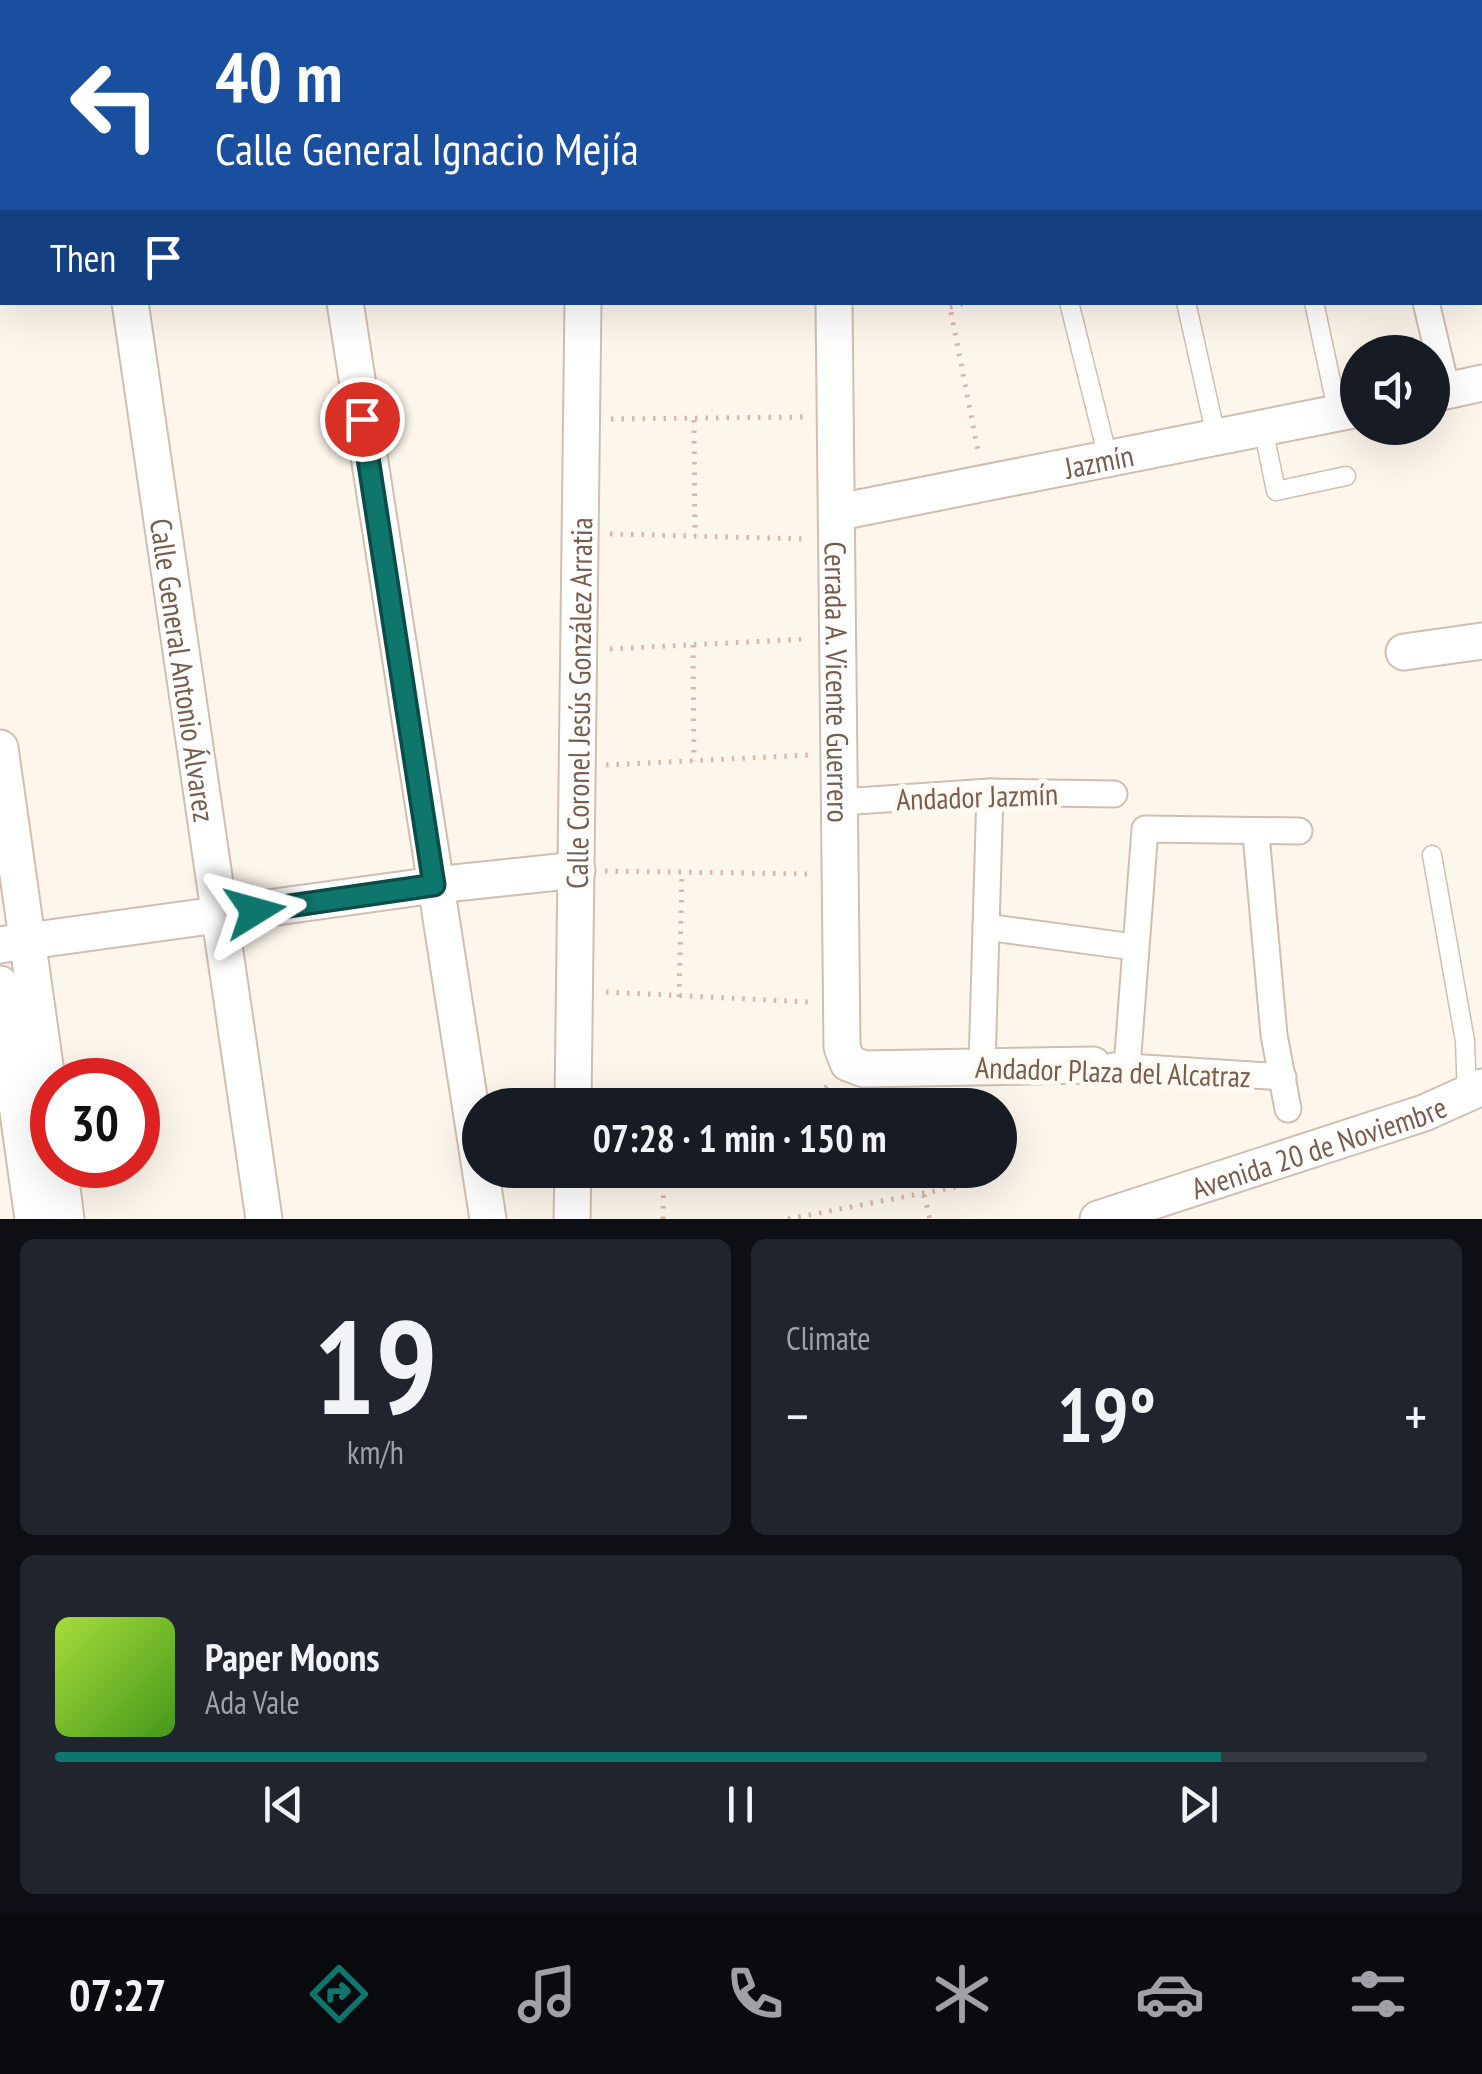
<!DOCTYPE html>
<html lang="en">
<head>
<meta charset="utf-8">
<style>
	:root { --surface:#171b24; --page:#20242c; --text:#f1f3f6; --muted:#9ea1a6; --line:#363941; --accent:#0f766e }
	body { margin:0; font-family:"PT Sans Narrow",sans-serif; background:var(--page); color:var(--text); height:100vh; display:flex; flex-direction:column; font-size:38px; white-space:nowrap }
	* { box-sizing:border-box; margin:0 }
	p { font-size:32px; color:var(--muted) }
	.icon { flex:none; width:55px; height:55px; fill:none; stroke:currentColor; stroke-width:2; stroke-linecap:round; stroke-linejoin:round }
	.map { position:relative; height:1219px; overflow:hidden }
	.side { display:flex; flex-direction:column; gap:20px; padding:20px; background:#0d0f14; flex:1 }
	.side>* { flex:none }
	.top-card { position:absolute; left:0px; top:0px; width:1482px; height:305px; box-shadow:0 10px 40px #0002; background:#1a4fa0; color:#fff; overflow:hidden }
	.controls { position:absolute; left:1340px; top:335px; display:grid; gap:20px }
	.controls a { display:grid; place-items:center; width:110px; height:110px; border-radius:50%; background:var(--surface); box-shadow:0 10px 40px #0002; font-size:50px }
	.speed { position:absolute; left:30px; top:1058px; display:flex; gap:20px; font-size:50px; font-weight:700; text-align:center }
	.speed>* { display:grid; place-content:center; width:130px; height:130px; border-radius:50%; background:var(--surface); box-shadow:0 10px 40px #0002; line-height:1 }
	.speed .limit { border:15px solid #d22; background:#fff; color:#111 }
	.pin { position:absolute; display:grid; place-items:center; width:85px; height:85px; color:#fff; margin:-42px; border:5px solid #fff; border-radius:50%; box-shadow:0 2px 10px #0007 }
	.me { position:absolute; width:110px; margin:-55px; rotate:82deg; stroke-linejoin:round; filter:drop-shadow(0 0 8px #0008) }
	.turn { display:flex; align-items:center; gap:35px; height:210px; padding:0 50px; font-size:45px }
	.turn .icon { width:130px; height:130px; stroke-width:2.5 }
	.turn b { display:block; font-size:70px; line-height:85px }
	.then { display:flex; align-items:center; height:95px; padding:0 50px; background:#0003; gap:20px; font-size:38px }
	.big { font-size:75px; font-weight:700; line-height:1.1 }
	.side .widget { flex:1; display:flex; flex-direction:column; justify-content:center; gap:15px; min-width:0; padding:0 35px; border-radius:15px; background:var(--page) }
	.side .dial { align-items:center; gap:0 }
	.dial b { font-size:130px; line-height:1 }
	.song { display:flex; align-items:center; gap:30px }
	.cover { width:120px; height:120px; border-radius:15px; background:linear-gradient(135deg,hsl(80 70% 55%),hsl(100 70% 35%)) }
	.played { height:10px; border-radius:5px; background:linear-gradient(90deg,var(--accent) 85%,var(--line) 85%) }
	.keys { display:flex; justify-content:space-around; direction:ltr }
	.heat { display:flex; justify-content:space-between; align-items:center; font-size:55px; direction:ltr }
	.side .tiles { flex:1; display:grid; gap:20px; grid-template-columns:1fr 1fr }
	.widget:last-child { grid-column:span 2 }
	.trip { position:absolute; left:462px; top:1088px; width:555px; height:100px; border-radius:50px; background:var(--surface); box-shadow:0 10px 40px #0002; font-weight:700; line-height:100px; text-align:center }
	.dock { display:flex; height:160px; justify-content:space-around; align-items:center; background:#090b0e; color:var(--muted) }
	.dock .icon { width:70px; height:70px }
	.dock .active { color:var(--accent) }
	.dock b { font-size:45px; color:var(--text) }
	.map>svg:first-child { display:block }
</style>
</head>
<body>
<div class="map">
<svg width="1482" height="1219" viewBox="0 0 1482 1219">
	<rect width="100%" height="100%" fill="#fdf6ec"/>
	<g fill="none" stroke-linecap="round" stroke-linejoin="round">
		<defs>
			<g id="service">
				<polyline points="1480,15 1482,15"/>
				<polyline points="1069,302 1108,458"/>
				<polyline points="1186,302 1216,436"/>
				<polyline points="1314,302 1338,414"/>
				<polyline points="1263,428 1276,491 1346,476"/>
				<polyline points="1432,855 1465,1041 1467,1096"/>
			</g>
			<g id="pedestrian">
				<polyline points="1480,244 1482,244"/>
				<polyline points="1426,302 1447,391"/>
				<polyline points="841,802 990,792 1114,794"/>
				<polyline points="1256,834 1274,1035 1288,1109"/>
				<polyline points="986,927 1134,947"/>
				<polyline points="982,1066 990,792"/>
				<polyline points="1113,1066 1283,1077"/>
				<polyline points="1127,1067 1145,829 1299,831"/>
			</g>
			<g id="minor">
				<polyline points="581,0 582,2"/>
				<polyline points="900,0 900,2"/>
				<polyline points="45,2 46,0"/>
				<polyline points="265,2 266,0"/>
				<polyline points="0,83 2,78"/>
				<path id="s1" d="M130 302 264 1219"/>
				<polyline points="345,302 488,1219"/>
				<path id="s2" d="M834 302 842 1047 848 1063 864 1069 1093 1065"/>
				<polyline points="1432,394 1482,383"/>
				<path id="s3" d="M839 512 1358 409"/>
				<polyline points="1404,652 1482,641"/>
				<polyline points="0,748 52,1115"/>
				<polyline points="0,945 435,885 577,870"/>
				<polyline points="0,984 33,1219"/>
				<path id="s4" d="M573 1105 583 302"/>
				<polyline points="59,1165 66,1219"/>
				<polyline points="572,1219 573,1170"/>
				<path id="s5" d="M1098 1219 1424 1113 1482 1087"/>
			</g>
			<g id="secondary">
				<polyline points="1480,68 1482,68"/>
				<polyline points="1480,106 1482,106"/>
				<polyline points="0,237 2,237"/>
				<polyline points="0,270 2,270"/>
			</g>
		</defs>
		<!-- service casing -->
		<use href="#service" stroke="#d1beb0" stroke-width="21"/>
		<!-- pedestrian casing -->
		<use href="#pedestrian" stroke="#d1beb0" stroke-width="29"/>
		<!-- minor casing -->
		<use href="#minor" stroke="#d1beb0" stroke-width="39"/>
		<!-- secondary casing -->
		<use href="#secondary" stroke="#d6c0b0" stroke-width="51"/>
		<!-- path -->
		<g stroke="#d9b8a5" stroke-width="5" stroke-dasharray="2.5 8" stroke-linecap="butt">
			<polyline points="1296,0 1297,2"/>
			<polyline points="949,302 979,456"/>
			<polyline points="950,307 970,302"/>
			<polyline points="611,419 805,417"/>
			<polyline points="694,420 695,536"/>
			<polyline points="610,534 809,539"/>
			<polyline points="693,645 694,761"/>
			<polyline points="610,649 807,639"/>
			<polyline points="606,765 810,755"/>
			<polyline points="605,871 809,874"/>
			<polyline points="606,992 809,1002"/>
			<polyline points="679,997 682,872"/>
			<polyline points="601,1101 814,1102 828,1085"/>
			<polyline points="924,1195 930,1219"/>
			<polyline points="663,1219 664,1170"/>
			<polyline points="788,1219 961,1186 958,1170"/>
		</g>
		<!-- service -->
		<use href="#service" stroke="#fff" stroke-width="18"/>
		<!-- pedestrian -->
		<use href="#pedestrian" stroke="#fff" stroke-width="25"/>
		<!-- minor -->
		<use href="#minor" stroke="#fff" stroke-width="35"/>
		<!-- secondary -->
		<use href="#secondary" stroke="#fff" stroke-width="48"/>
	</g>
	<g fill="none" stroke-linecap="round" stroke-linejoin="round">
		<defs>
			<polyline id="route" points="255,911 434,885 362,419"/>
		</defs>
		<!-- route casing -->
		<use href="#route" stroke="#0a4d48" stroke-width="25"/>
		<!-- route -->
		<use href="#route" stroke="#0f766e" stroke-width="18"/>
	</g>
	<g text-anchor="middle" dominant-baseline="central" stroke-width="10" stroke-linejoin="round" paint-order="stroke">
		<!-- street labels -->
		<g font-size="30" fill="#7a5c4d" stroke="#fffaf3">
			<text stroke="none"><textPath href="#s3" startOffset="265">Jazmín</textPath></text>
			<text stroke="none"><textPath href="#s1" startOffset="372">Calle General Antonio Álvarez</textPath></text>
			<text stroke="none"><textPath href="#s2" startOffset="380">Cerrada A. Vicente Guerrero</textPath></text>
			<text stroke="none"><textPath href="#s4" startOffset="402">Calle Coronel Jesús González Arratia</textPath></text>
			<text transform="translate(977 796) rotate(-2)">Andador Jazmín</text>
			<text transform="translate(1113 1071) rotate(2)">Andador Plaza del Alcatraz</text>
			<text stroke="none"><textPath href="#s5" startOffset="232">Avenida 20 de Noviembre</textPath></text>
		</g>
	</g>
</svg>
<div class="controls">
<a><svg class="icon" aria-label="sound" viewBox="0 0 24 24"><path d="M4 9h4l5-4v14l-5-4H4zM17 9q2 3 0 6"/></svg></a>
</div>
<div class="speed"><div class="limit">30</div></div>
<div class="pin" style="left:362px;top:419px;background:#d93025"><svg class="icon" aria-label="arrive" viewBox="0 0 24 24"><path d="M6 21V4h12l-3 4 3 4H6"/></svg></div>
<svg class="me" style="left:255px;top:911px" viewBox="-20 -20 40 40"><path d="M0-17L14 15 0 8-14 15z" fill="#0f766e" stroke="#fff" stroke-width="4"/></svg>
<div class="trip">07:28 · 1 min · 150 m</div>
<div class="top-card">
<div class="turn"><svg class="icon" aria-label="left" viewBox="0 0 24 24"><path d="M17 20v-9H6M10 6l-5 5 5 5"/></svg><div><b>40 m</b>Calle General Ignacio Mejía</div></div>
<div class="then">Then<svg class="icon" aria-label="arrive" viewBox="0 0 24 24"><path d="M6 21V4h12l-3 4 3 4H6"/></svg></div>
</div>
</div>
<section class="side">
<div class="tiles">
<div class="widget dial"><b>19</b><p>km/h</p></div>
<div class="widget"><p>Climate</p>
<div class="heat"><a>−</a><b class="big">19°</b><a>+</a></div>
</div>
<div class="widget">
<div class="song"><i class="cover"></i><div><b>Paper Moons</b><p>Ada Vale</p></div></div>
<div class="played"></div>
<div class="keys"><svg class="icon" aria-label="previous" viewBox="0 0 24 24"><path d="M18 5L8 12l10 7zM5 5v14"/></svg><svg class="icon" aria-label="pause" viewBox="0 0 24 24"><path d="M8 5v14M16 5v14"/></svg><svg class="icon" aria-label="next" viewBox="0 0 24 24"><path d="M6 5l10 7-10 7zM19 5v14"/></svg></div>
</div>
</div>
</section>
<nav class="dock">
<b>07:27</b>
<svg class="icon active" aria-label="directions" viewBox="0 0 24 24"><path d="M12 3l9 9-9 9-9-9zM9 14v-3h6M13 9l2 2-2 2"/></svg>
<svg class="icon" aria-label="music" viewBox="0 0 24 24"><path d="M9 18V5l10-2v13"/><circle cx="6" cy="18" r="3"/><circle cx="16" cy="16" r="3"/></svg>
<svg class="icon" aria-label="phone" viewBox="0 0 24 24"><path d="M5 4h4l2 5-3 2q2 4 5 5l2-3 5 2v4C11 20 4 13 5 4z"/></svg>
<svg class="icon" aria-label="climate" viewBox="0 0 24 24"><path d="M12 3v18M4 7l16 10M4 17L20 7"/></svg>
<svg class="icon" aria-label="car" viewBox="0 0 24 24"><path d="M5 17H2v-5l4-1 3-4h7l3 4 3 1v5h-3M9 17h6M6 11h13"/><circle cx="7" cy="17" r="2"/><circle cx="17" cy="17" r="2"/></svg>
<svg class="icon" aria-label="filters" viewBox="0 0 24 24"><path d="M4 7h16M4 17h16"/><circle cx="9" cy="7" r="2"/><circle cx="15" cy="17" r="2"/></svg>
</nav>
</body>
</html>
